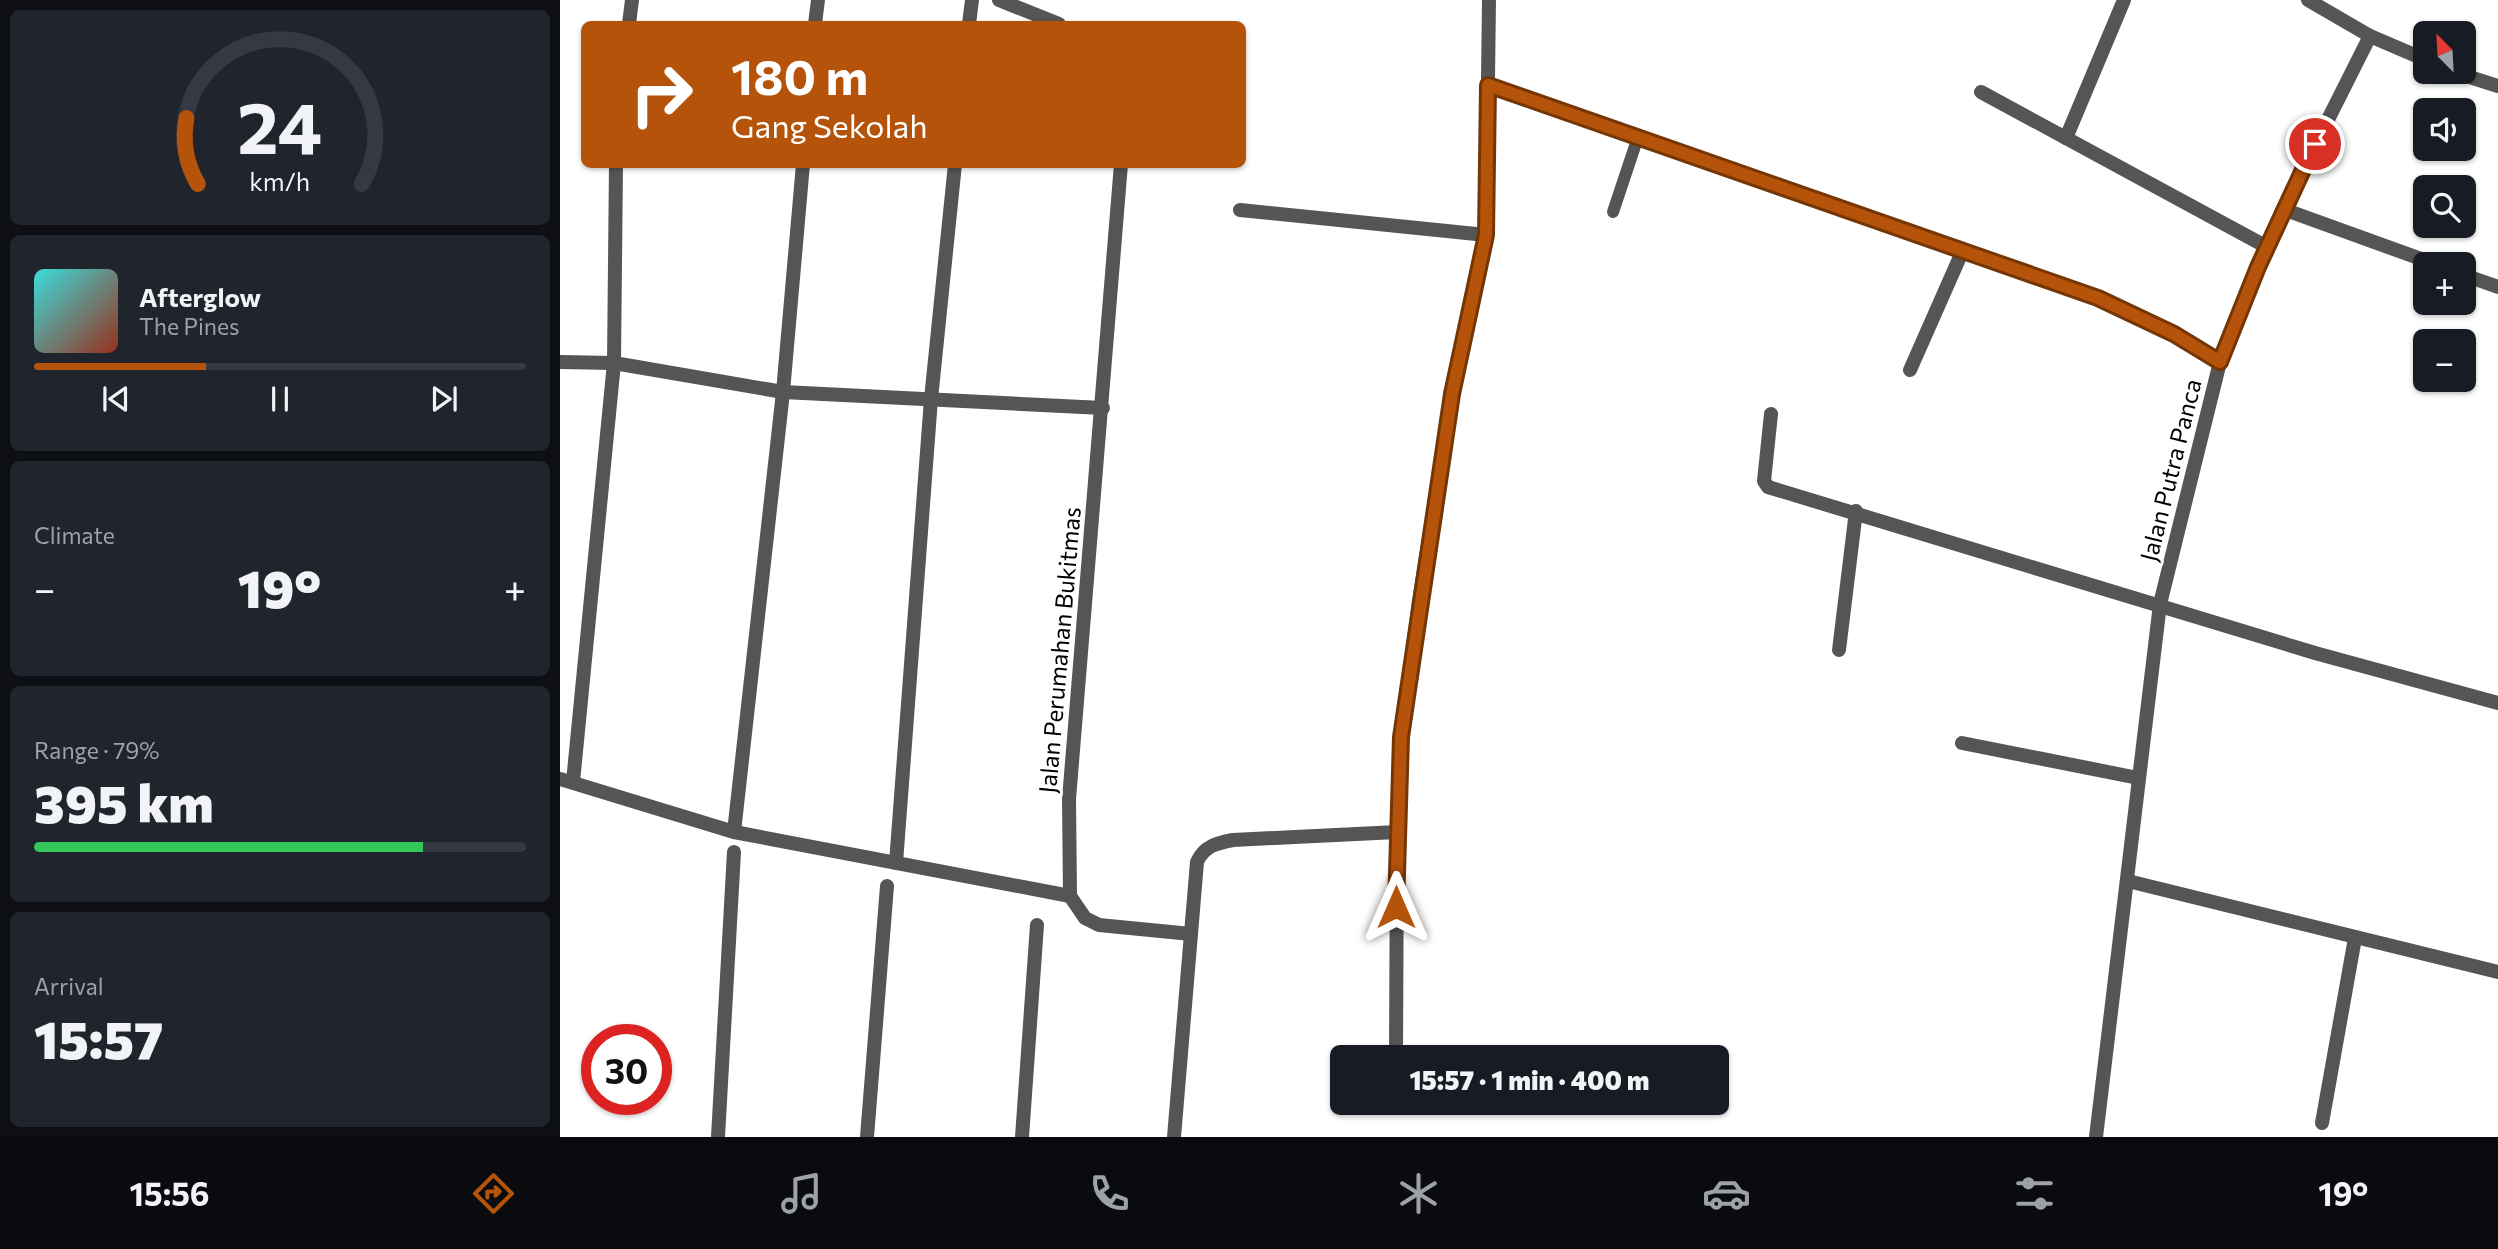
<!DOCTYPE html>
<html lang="en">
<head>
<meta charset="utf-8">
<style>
	:root { --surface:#171b24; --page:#20242c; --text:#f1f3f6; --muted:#9ea1a6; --line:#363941; --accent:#b45309 }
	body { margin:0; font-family:Commissioner,sans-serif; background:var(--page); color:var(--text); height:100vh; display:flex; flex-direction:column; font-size:26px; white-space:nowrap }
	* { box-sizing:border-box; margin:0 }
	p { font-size:23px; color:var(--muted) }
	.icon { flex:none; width:38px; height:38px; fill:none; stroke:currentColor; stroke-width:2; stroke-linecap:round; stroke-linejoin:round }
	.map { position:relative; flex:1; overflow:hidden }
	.sheet { display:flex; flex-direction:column; gap:10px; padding:10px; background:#0d0f14; width:560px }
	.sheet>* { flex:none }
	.top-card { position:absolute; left:21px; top:21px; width:665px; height:147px; border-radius:10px; box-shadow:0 2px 5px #0004; background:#b45309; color:#fff; overflow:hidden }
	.needle { width:46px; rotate:336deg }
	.buttons { position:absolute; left:1853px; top:21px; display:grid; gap:14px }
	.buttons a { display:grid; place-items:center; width:63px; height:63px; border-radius:10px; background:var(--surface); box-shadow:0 2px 5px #0004; font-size:35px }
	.speed { position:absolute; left:21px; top:1024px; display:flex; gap:14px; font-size:35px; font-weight:700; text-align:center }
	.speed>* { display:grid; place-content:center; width:91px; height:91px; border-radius:50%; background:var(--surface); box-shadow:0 2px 5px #0004; line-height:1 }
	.speed .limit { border:10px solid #d22; background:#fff; color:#111 }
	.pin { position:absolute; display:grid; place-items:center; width:60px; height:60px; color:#fff; margin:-30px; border:4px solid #fff; border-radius:50%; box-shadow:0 2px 7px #0007 }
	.me { position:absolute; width:77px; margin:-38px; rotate:0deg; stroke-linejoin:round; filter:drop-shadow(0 0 5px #0008) }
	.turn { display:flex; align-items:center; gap:24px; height:147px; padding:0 35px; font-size:32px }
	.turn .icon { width:91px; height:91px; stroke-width:2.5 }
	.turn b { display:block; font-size:49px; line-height:60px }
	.big { font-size:52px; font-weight:800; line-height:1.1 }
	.sheet .card { flex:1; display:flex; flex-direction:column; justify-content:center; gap:10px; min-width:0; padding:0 24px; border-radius:10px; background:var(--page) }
	.sheet .dial { align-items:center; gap:0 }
	.dial svg { height:182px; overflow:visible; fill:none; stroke:var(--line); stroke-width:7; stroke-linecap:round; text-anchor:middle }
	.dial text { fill:var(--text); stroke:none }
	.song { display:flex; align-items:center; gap:21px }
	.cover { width:84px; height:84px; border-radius:10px; background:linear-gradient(135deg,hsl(180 70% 55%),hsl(10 70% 35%)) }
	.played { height:7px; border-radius:4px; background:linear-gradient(90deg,var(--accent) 35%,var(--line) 35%) }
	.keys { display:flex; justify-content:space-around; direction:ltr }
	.heat { display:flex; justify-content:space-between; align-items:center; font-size:38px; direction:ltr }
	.charge { height:10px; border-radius:5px; background:linear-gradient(90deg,#34c759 79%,var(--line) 0) }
	.trip { position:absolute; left:770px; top:1045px; width:399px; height:70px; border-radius:10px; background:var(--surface); box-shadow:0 2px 5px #0004; font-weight:800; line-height:70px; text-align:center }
	.tabs { display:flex; height:112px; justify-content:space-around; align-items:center; background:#090b0e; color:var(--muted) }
	.tabs .icon { width:49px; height:49px }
	.tabs .on { color:var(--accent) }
	.tabs b { font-size:32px; color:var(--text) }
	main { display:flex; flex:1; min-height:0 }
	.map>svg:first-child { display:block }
</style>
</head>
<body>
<main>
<section class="sheet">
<div class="card dial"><svg viewBox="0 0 100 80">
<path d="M14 69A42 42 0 1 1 86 69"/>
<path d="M14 69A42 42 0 0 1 9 40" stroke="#b45309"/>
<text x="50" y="56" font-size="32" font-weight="700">24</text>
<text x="50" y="72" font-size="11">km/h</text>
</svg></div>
<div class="card">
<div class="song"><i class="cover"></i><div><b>Afterglow</b><p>The Pines</p></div></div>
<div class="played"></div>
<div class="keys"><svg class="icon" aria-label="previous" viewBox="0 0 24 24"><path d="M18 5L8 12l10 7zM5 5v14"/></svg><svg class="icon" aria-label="pause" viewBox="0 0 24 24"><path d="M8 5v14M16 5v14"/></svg><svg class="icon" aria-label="next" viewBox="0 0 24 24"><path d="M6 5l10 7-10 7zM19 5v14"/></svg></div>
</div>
<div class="card"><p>Climate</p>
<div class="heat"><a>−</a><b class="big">19°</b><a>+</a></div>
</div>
<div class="card"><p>Range · 79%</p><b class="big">395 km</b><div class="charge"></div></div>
<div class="card"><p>Arrival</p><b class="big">15:57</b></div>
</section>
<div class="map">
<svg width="1938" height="1137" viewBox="0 0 1938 1137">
	<rect width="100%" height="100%" fill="#fff"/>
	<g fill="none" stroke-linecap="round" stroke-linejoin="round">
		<!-- service -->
		<polyline stroke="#555" stroke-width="12" points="1053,212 1078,137"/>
		<!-- minor -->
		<g stroke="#555" stroke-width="14">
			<polyline points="439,0 499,24"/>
			<polyline points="69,24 72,0"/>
			<polyline points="255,24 258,0"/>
			<polyline points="409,24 412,0"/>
			<polyline points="928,85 1538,298 1614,334 1660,362"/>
			<polyline points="1421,92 1707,247"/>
			<polyline points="1506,138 1564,0"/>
			<polyline points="1723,209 1875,264"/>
			<polyline points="680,210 926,235"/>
			<polyline points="1904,275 1938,287"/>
			<polyline points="0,362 54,363 223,392 543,408"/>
			<polyline points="1350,370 1403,250"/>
			<polyline points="1211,414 1204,481 1208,487 1755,653 1938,703"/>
			<polyline points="1279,650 1296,511"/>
			<polyline points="1402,743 1578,778"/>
			<polyline points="0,779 174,832 510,896 525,918 539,925 631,934"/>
			<polyline points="13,782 54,363 56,164"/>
			<polyline points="174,832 223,392 243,164"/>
			<polyline points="336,863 371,399 395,164"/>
			<polyline points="1568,881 1938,972"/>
			<polyline points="510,896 509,799 561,164"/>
			<polyline points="836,1057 837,832"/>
			<polyline points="1762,1123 1795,938"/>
			<polyline points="158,1137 174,852"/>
			<polyline points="307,1137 327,886"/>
			<polyline points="462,1137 477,925"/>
			<path d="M614 1137 637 862C644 846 657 843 673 840L837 832 841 738 859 601 892 394 926 235 929 0"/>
		</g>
		<!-- tertiary -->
		<g stroke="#555" stroke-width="14">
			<polyline points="1748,0 1810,36 1866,60"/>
			<polyline points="1894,72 1938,86"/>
			<polyline points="1536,1137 1600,604 1660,362 1723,209 1810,36"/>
		</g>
	</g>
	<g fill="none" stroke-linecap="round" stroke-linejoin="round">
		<defs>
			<polyline id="route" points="836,907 841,737 892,394 926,235 928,85 1538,298 1614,334 1660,362 1698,267 1755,144"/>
		</defs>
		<!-- route casing -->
		<use href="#route" stroke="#753606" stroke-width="18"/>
		<!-- route -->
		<use href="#route" stroke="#b45309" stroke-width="12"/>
	</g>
	<g text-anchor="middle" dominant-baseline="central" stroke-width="6" stroke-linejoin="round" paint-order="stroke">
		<!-- street labels -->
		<g font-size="24" fill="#000" stroke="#fff">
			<text transform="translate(1610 470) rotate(-76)">Jalan Putra Panca</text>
			<text transform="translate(499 650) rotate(-85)">Jalan Perumahan Bukitmas</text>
		</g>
	</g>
</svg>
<div class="buttons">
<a><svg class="needle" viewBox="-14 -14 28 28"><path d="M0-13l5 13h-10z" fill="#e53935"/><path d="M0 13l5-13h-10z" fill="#9ea1a6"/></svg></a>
<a><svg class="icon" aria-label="sound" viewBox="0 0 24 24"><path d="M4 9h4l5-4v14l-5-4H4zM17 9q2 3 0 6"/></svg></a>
<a><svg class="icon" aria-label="search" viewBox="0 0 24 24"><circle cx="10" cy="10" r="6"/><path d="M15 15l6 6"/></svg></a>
<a>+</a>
<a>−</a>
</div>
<div class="speed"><div class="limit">30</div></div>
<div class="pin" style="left:1755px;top:144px;background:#d93025"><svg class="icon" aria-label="arrive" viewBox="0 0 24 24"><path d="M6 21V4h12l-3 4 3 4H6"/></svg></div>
<svg class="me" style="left:836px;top:907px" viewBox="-20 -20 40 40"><path d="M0-17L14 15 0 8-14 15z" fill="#b45309" stroke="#fff" stroke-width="4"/></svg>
<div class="trip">15:57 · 1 min · 400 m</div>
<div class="top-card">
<div class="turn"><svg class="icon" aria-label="right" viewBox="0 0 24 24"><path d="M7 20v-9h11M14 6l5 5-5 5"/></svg><div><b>180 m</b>Gang Sekolah</div></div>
</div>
</div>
</main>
<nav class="tabs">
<b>15:56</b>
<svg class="icon on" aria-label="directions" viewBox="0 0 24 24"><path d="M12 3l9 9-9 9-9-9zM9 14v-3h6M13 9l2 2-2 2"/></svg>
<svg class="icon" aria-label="music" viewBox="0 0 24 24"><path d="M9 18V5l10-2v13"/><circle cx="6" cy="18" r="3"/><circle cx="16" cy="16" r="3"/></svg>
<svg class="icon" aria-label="phone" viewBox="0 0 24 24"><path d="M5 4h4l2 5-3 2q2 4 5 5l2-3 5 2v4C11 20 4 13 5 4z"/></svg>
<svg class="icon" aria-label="climate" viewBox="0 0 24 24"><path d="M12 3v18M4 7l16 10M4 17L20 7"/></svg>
<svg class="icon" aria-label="car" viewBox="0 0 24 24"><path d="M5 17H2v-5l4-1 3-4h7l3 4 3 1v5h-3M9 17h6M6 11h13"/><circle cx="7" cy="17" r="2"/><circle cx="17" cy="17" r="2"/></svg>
<svg class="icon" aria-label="filters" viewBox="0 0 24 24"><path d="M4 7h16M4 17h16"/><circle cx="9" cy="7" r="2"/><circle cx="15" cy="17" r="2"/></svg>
<b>19°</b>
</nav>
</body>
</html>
